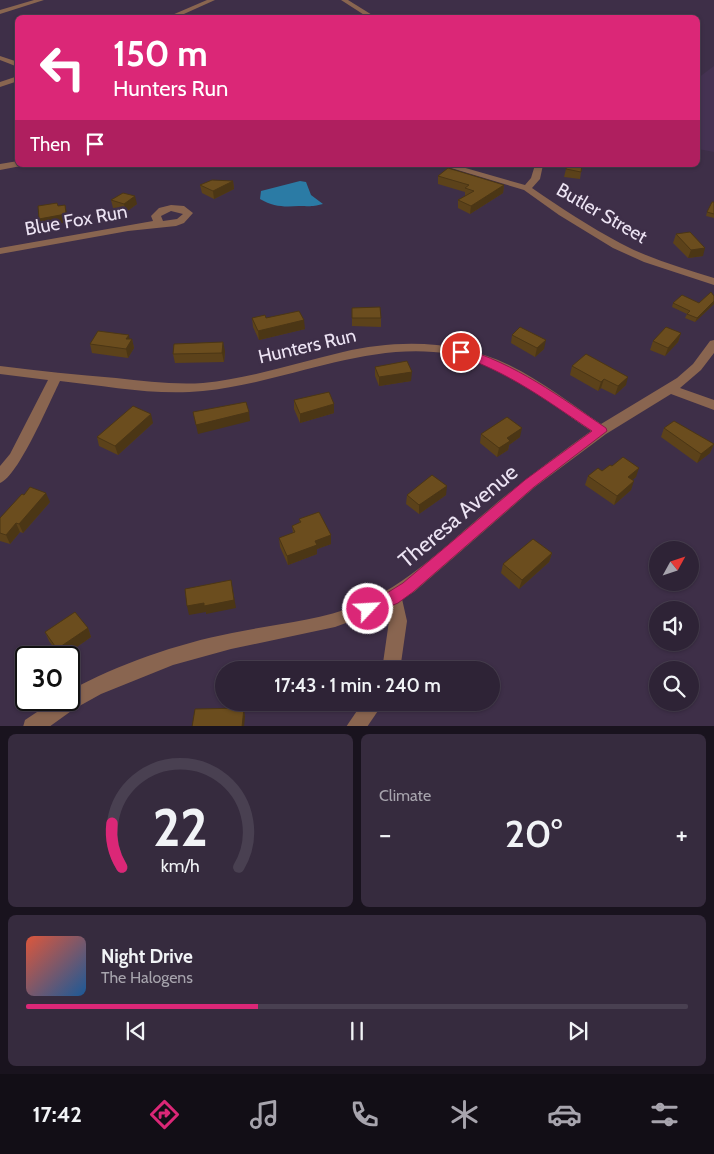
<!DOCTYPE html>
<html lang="en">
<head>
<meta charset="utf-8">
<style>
	:root { --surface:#2e2336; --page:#362b3e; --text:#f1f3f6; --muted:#a7a4ad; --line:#494051; --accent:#db2777 }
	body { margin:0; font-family:Cabin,sans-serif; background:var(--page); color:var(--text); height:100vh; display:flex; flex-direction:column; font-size:19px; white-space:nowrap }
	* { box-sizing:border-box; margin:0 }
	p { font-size:16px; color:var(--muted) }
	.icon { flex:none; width:28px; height:28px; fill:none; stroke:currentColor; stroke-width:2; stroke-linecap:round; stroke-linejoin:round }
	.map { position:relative; height:726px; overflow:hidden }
	.details { display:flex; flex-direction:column; gap:8px; padding:8px; background:#19131e; flex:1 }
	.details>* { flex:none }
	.banner { position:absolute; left:15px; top:15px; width:685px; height:152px; border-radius:8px; box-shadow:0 1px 4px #0004,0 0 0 1px var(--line); background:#db2777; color:#fff; overflow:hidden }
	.needle { width:32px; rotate:50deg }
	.fabs { position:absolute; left:649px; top:541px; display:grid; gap:10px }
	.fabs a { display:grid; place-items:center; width:50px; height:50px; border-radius:50%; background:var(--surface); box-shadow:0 1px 4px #0004,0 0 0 1px var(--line); font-size:25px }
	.speed { position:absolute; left:15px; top:646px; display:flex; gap:10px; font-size:25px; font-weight:700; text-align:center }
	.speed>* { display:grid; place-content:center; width:65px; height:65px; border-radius:50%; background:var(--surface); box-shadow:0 1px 4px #0004,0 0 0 1px var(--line); line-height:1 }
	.speed .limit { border:2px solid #111; border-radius:8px; background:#fff; color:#111 }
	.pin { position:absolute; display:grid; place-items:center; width:42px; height:42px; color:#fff; margin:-21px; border:2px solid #fff; border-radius:50%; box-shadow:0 1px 5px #0007 }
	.me { position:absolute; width:55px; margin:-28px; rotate:65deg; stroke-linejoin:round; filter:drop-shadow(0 0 4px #0008) }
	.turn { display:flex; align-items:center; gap:18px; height:105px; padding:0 15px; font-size:22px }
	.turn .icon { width:65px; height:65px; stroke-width:2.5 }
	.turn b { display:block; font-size:35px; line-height:42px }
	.then { display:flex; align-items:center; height:48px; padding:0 15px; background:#0003; gap:10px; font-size:19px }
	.big { font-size:38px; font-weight:600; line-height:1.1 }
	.details .card { flex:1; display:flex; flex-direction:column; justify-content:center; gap:8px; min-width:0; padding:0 18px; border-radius:8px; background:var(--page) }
	.details .dial { align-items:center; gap:0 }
	.dial svg { height:130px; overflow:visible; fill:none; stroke:var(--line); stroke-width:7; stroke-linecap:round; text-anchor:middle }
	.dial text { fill:var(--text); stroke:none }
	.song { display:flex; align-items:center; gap:15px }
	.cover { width:60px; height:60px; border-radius:8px; background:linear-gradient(135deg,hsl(10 70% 55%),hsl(210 70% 35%)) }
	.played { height:5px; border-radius:2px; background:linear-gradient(90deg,var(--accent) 35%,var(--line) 35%) }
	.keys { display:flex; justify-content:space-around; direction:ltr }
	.heat { display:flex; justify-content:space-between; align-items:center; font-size:28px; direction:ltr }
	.details .tiles { flex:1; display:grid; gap:8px; grid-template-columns:1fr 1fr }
	.card:last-child { grid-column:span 2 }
	.trip { position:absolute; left:215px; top:661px; width:285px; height:50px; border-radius:25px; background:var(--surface); box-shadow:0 1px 4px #0004,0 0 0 1px var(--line); font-weight:600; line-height:50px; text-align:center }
	.tabs { display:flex; height:80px; justify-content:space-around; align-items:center; background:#120e16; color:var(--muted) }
	.tabs .icon { width:35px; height:35px }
	.tabs .current { color:var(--accent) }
	.tabs b { font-size:22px; color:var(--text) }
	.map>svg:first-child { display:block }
</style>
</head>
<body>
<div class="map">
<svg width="714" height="727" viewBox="0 0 714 727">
	<rect width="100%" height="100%" fill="#3e2f48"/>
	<!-- built -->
	<polygon fill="#453252" points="714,66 714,152 698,149 698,78"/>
	<!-- water -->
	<path fill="#2b7ba5" d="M300 181 306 182 311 195 323 204C312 207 309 206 299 206 284 207 274 207 260 199L261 191Z"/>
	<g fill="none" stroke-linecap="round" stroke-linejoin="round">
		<!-- minor -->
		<g fill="#896550" fill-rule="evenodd">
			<polygon points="34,0 44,0 0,14 0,10"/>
			<polygon points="207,0 215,0 175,18 165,18"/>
			<polygon points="341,0 348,0 377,18 369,18"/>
			<polygon points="0,56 18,62 18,67 0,60"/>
			<polygon points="18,76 18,81 0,87 0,82"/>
			<polygon points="18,161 18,165 21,166 0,170 0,164"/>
			<path d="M441 165H455L525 185 531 178 535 165H543L540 179 532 188C561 208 590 227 620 243 650 259 682 268 714 278V285L644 262 613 248 559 215 524 190Z"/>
			<path d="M171 205 184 206 193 213 184 223 176 226 128 231 0 254V248L153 221 151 216 159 208ZM171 211 183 214 177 219 163 221 161 216Z"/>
			<path d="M714 340V353L701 370 680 388 714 400V410L671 394 606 434 535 487 414 592 402 599 407 621 400 670H382L389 621 387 608 335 627 231 649 173 665 101 694 74 709 49 727H23L25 720 55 700H69V691C119 664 176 644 232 633 274 624 318 621 358 605 407 585 446 545 486 512 520 483 555 457 591 431 557 408 524 380 486 364 391 327 298 382 203 391 156 396 107 386 60 381 50 401 18 477 0 483V466L10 454 48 380 0 374V366C39 371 77 375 116 378 145 381 174 385 203 383 251 378 297 363 343 352 398 339 458 340 509 365 542 381 571 404 601 424L677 378 693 364 710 341Z"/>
			<polygon points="363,702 384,702 367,727 346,727"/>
		</g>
	</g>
	<!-- wall -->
	<g fill="#5c421a">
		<polygon points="582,165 580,179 564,177 566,169"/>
		<polygon points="438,176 504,185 503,193 470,214 458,208 458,200 465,196 465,192 438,184"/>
		<polygon points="233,181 234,189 214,199 202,193 200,185"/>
		<polygon points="111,200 137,204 126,212 113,208"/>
		<polygon points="714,202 714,218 706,216 707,212"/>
		<polygon points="676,234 703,256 688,258 673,243"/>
		<polygon points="714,296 714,304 695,322 685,318 687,314 672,307 673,303 699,303"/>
		<polygon points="352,308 381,318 381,327 352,326"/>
		<polygon points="252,318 266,318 305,329 259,340 253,327"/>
		<polygon points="681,333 678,342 665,356 650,350 653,341"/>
		<polygon points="512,335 544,349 535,357 511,343"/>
		<polygon points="130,339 132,339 134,348 128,358 92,353 90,344"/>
		<polygon points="225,351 224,362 175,363 173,354"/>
		<polygon points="572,366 626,385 615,395 601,388 598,391 570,375"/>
		<polygon points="375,367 411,381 379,386 375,376"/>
		<polygon points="294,400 334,404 334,413 300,423 294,409"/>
		<polygon points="153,423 118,455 99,446 97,437"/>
		<polygon points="664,428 714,444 710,453 697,463 661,437"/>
		<polygon points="481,434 520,437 509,445 508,450 497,457 480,443"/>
		<polygon points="612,466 636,477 632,480 631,490 614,505 585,485 588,476 602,471"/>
		<polygon points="407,495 446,495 419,514 406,504"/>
		<polygon points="50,502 23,533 20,532 10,544 0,541 0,518"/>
		<polygon points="299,519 331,535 331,544 317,549 317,554 288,565 280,547 279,538 293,533 292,526 300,523"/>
		<polygon points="552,553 549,562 519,589 501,573 503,564"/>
		<polygon points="88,628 91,637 61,658 49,641 45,632"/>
	</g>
	<!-- shaded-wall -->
	<g fill="#4b3615">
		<polygon points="233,181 234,189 214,199 213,191"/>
		<polygon points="504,185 503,193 470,214 471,206"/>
		<polygon points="135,196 137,204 126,212 124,204"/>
		<polygon points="65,205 67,213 68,222 41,227 39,219"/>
		<polygon points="705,248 703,256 688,258 691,250"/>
		<polygon points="714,301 714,304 695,322 697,318"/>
		<polygon points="304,320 305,329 259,340 258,331"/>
		<polygon points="681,333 678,342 665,356 668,348"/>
		<polygon points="129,335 130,342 132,339 134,348 128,358 126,349 126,339"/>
		<polygon points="546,340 544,349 535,357 537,348"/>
		<polygon points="223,342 225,351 224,362 222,353"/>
		<polygon points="412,372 411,381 379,386 379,377"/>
		<polygon points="628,377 626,385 615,395 618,386"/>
		<polygon points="604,379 601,388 598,391 601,382"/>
		<polygon points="334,404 334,413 300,423 300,414"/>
		<polygon points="249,412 250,421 198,434 196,425"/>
		<polygon points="151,414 153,423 118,455 115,446"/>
		<polygon points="522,428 520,437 509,445 508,450 497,457 499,448 507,438"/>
		<polygon points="714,444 710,453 697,463 701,454"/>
		<polygon points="639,468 636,477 625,486 628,477"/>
		<polygon points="634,481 631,490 614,505 617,496"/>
		<polygon points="447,486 446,495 419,514 419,505"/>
		<polygon points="46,493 50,502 23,533 19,524"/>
		<polygon points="16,523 20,532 10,544 6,535"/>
		<polygon points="331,535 331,544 317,549 317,554 288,565 287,556 315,541"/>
		<polygon points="552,553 549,562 519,589 522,580"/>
		<polygon points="231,580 236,608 206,614 206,612 189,615 187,606"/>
		<polygon points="88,628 91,637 61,658 57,649"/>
		<polygon points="244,708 245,717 244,727 242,727"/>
	</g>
	<!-- building -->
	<g fill="#6b4d1e" stroke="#4b3615">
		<polygon points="567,165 582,165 581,172 566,169"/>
		<polygon points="448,168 504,185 471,206 458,200 474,191 465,188 469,185 438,176"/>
		<polygon points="212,180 233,181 213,191 200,185"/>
		<polygon points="123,193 135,196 124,204 111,200"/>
		<polygon points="712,202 714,202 714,214 707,212"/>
		<polygon points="57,203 58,206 65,205 66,214 39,219 38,206"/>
		<polygon points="690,232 705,248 691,250 676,234"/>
		<polygon points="711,292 714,296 714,301 697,318 687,314 690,311 673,303 682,295 699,303"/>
		<polygon points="380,307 381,318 352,318 352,308"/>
		<polygon points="299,311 304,320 258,331 252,318 265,315 266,318"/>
		<polygon points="520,327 546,340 537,348 512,335"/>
		<polygon points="666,327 681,333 668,348 653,341"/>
		<polygon points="98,331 129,335 126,339 132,339 126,349 90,344"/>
		<polygon points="223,342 222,353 173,354 174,344"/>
		<polygon points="586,354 628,377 618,386 604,379 601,382 572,366"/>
		<polygon points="407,361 412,372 379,377 375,367"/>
		<polygon points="329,392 334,404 300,414 294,400"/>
		<polygon points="246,402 249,412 196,425 193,412"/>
		<polygon points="133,406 151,414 115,446 97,437"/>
		<polygon points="507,417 522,428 507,438 510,441 499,448 481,434"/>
		<polygon points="674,421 714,444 701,454 664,428"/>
		<polygon points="623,457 639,468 628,477 634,481 617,496 588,476 598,468 602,471 610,465 612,466"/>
		<polygon points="432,475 447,486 419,505 407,495"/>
		<polygon points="30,487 46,493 19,524 16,523 6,535 0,533 0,518 22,494 24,495"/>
		<polygon points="319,512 331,535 315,541 317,545 287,556 279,538 295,532 292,526 301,522 299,519"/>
		<polygon points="533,539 552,553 522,580 503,564"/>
		<polygon points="231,580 234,600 204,606 204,603 187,606 185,589"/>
		<polygon points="75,612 88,628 57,649 45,632"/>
		<polygon points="244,708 242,727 192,727 195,709"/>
	</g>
	<!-- route -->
	<path fill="#db2777" stroke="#8e194d" d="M461 348C515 363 560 397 606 428L607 431 534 487 413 592 398 603 368 616 363 614 361 609 363 604 387 593 403 583 525 480 592 431C547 401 509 372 457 355L455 352Z"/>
	<g text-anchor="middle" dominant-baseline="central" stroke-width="5" stroke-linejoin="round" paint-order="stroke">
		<!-- street labels -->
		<g font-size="19" fill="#ece3f3" stroke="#3e2f48">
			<text transform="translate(602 213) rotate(30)">Butler Street</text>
			<text transform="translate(76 220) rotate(-10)">Blue Fox Run</text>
			<text transform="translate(307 346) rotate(-13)">Hunters Run</text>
		</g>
		<!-- near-street labels -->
		<g font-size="22" fill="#ece3f3" stroke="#3e2f48">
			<text transform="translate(458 516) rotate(-40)">Theresa Avenue</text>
		</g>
	</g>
</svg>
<div class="fabs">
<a><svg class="needle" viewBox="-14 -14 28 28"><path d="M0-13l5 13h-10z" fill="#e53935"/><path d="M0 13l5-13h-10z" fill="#a7a4ad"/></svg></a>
<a><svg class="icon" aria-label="sound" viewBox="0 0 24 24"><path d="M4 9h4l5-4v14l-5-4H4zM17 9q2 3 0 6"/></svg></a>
<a><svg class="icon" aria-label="search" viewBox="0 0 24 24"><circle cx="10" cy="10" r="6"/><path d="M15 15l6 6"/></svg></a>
</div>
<div class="speed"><div class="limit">30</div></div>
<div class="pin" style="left:461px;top:352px;background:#d93025"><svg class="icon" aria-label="arrive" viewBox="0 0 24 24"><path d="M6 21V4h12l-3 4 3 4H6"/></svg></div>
<svg class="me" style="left:368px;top:609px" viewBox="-20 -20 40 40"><circle r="17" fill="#db2777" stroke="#fff" stroke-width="3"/><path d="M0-11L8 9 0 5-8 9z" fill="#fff"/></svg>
<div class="trip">17:43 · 1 min · 240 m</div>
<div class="banner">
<div class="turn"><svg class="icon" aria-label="left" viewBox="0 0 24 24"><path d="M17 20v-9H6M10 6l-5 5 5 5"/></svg><div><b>150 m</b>Hunters Run</div></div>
<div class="then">Then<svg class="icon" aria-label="arrive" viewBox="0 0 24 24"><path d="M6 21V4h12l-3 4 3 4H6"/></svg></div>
</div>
</div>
<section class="details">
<div class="tiles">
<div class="card dial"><svg viewBox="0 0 100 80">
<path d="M14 69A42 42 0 1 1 86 69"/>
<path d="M14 69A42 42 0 0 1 8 42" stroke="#db2777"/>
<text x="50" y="56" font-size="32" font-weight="700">22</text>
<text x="50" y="72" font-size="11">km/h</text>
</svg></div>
<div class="card"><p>Climate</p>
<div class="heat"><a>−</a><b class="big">20°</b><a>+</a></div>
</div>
<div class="card">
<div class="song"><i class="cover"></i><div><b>Night Drive</b><p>The Halogens</p></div></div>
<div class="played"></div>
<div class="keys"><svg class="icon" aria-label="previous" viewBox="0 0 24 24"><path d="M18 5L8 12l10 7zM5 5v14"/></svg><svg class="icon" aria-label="pause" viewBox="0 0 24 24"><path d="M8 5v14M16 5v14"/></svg><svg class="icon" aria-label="next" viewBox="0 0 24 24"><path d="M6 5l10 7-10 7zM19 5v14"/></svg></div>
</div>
</div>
</section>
<nav class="tabs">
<b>17:42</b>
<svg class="icon current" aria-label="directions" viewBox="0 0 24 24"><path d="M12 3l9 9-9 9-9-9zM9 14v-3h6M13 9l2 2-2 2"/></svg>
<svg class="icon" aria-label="music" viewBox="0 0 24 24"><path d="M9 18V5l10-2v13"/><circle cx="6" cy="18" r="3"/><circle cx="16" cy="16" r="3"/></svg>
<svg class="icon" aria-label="phone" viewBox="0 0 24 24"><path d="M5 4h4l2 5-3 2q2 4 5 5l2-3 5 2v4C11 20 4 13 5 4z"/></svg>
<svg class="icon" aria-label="climate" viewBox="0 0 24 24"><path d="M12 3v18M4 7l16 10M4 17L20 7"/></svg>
<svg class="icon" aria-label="car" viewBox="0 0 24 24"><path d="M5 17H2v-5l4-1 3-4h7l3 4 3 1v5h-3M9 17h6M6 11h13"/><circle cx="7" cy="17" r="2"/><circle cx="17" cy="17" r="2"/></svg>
<svg class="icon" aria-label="filters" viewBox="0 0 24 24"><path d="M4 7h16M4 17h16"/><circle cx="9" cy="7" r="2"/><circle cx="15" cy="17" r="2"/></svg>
</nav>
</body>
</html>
